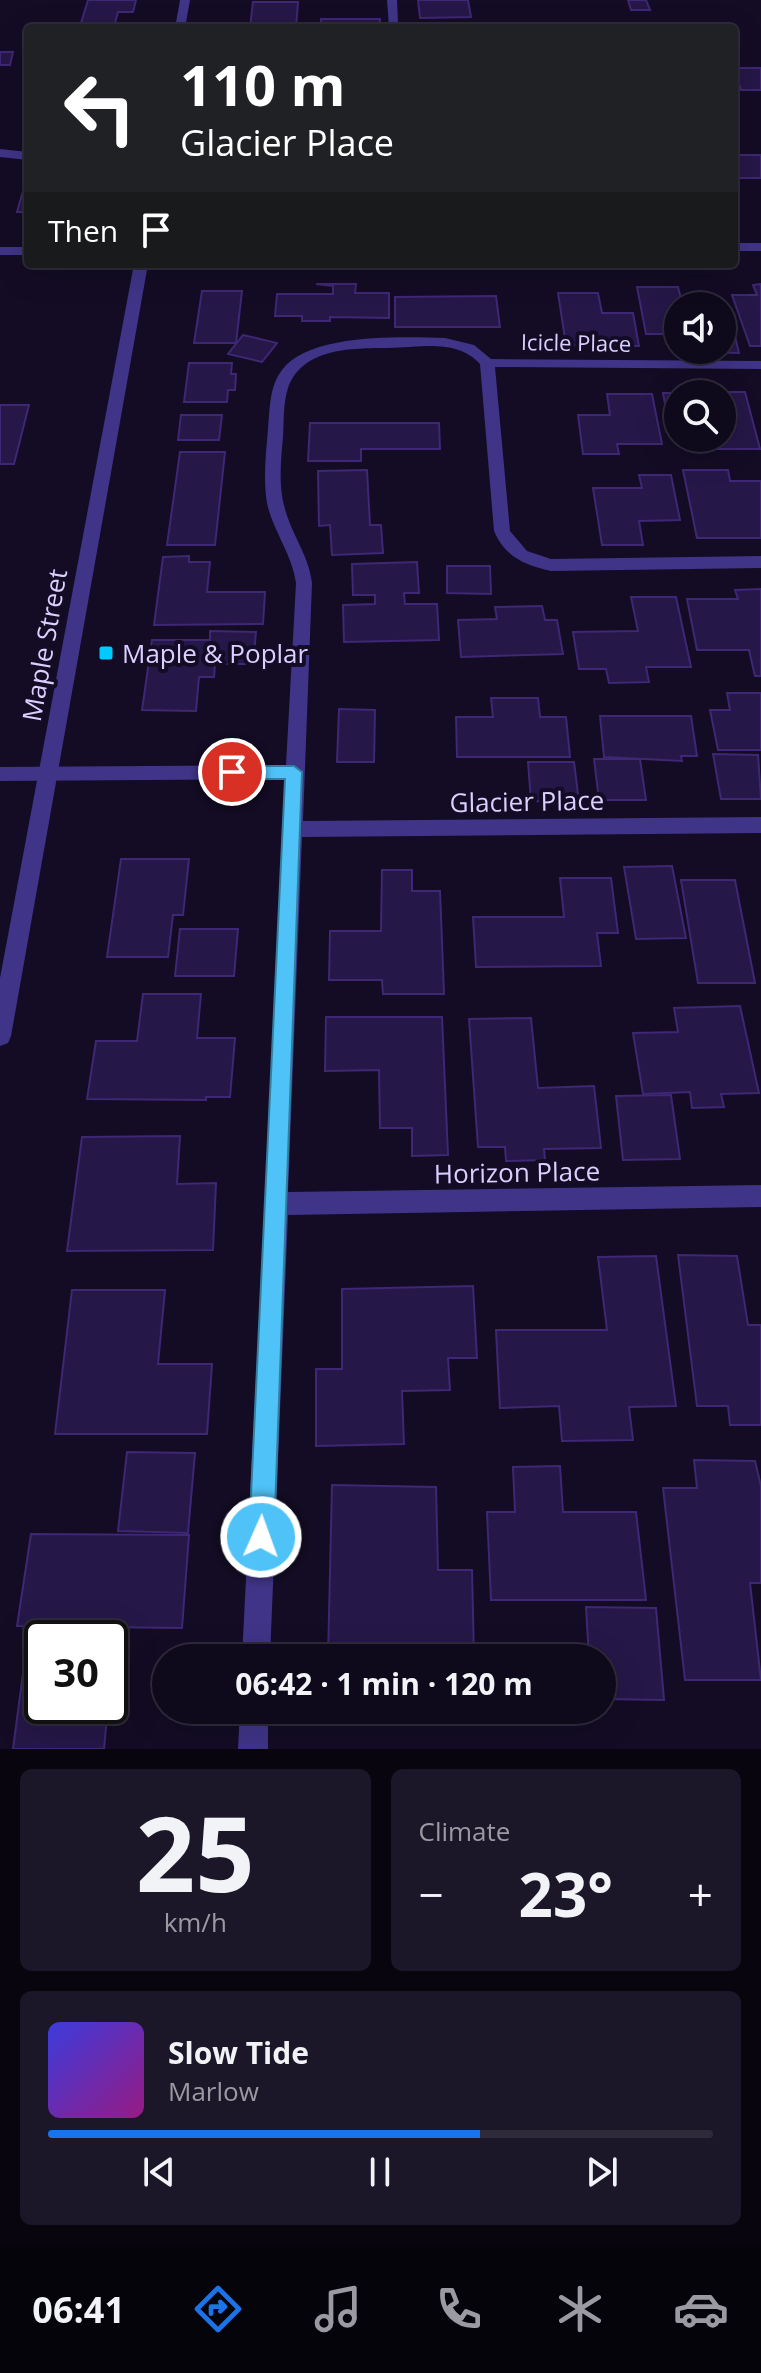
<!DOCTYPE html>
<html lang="en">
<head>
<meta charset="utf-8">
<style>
	:root { --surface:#0e091b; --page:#1c1728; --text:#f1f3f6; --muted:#9b9aa3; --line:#2e2a3a; --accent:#1a73e8 }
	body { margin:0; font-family:"Open Sans",sans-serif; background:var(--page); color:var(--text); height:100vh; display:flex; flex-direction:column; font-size:30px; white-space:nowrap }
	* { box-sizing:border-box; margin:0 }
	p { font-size:26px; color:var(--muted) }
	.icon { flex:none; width:44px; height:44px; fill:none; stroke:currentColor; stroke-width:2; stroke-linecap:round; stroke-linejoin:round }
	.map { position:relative; height:1749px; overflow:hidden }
	.details { display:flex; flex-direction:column; gap:20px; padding:20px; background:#08050f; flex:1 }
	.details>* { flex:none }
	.guide { position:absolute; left:24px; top:24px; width:714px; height:244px; border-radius:8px; box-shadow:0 8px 32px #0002,0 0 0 2px var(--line); background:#202124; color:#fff; overflow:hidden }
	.controls { position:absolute; left:664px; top:292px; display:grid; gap:16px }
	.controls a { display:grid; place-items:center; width:72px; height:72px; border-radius:50%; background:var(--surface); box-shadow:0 8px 32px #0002,0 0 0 2px var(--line); font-size:40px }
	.speed { position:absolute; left:24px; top:1620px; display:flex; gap:16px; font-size:40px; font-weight:700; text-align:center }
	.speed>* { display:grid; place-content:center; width:104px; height:104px; border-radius:50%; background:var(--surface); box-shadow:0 8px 32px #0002,0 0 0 2px var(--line); line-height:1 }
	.speed .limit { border:4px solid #111; border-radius:12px; background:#fff; color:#111 }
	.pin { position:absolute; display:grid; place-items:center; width:68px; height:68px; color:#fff; margin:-34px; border:4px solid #fff; border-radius:50%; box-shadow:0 2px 8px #0007 }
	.me { position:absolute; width:88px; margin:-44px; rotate:2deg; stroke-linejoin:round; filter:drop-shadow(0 0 6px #0008) }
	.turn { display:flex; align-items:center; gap:28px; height:168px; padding:0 24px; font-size:36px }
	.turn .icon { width:104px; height:104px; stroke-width:2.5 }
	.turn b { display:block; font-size:56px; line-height:68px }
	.then { display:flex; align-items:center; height:76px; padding:0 24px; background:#0003; gap:16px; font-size:30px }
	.big { font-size:60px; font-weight:700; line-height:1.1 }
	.details .tile { flex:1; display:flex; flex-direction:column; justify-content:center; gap:12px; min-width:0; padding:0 28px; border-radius:12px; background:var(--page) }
	.details .dial { align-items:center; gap:0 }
	.dial b { font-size:104px; line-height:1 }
	.song { display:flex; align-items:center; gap:24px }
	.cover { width:96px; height:96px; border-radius:12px; background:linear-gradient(135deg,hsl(240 70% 55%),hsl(310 70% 35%)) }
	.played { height:8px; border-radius:4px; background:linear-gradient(90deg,var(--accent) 65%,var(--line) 65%) }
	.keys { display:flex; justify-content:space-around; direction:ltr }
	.heat { display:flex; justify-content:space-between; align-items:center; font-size:44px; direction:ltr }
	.details .tiles { flex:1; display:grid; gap:20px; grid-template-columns:1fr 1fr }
	.tile:last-child { grid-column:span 2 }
	.trip { position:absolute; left:152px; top:1644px; width:464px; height:80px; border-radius:40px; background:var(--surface); box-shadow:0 8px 32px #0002,0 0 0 2px var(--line); font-weight:700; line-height:80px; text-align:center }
	.tabs { display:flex; height:128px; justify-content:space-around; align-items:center; background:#06040b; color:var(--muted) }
	.tabs .icon { width:56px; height:56px }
	.tabs .active { color:var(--accent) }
	.tabs b { font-size:36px; color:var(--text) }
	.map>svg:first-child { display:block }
</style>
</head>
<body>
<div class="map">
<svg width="761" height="1749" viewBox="0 0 761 1749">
	<rect width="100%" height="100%" fill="#130c24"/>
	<!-- building -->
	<g fill="#251747" stroke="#3e2774" stroke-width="2">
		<polygon points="88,0 136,0 133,12 118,12 115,23 81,23"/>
		<polygon points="418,0 468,0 471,17 420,18"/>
		<polygon points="628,0 646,0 650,10 631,10"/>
		<polygon points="253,2 298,2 296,28 250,28"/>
		<rect x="321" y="19" width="59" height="9"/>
		<polygon points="0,52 13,52 10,65 0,65"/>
		<polygon points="734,68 761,68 761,90 741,90"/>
		<polygon points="734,155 761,155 761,178 736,178"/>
		<polygon points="23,191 28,191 28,212 17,212"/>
		<polygon points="316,284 356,284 355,293 389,293 389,318 330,317 330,321 302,321 302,316 275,316 277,294 333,294 333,286"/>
		<polygon points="761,284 761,346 750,346 732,295 757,295 753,285"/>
		<polygon points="637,287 678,287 683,306 678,306 678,343 669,343 667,334 646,334"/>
		<polygon points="202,291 242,291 236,343 194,343"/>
		<polygon points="558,293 598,293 602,313 633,313 639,346 566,345"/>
		<polygon points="496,296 500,327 395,327 395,297"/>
		<polygon points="722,320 731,320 739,353 701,352 701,350 722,350"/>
		<polygon points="243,335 277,343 262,362 228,354"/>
		<polygon points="189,363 232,363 231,374 236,374 235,390 228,390 227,402 184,402"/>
		<polygon points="700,392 745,392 760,449 713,449 710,438 722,438 722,394"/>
		<polygon points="663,393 698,393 678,394 678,431 670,431"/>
		<polygon points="607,394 652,394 662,444 617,444 619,454 583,454 578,415 610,415"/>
		<polygon points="0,405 29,405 14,464 0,464"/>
		<polygon points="181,415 222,415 219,440 178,440"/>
		<polygon points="310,423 439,423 440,449 361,449 361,461 308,461"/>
		<polygon points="180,452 225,452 215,545 167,545"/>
		<polygon points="367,470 370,525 381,525 383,553 332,555 330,525 319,526 318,471"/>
		<polygon points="683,470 728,470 730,481 761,481 761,538 697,538"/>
		<polygon points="639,475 671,475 680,520 639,521 643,545 602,545 593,488 642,488"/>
		<polygon points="189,556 189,562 210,562 207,592 265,592 263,624 154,625 163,557"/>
		<polygon points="417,562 419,593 404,593 405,604 437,604 439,640 344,642 343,605 375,604 375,595 353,595 352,564"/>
		<polygon points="447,566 490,566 491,594 447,593"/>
		<polygon points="761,589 761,676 755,676 749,650 697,650 687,599 738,599 735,590"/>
		<polygon points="631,597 676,597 691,667 646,667 649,682 609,683 606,669 579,669 573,632 638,631"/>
		<polygon points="542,606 545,620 557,620 563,654 461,657 458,620 497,619 495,607"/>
		<polygon points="210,631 256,632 253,664 215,664 214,677 199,677 196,711 142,710 152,640 210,640"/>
		<polygon points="727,693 761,693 761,750 718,750 710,710 730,710"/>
		<polygon points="491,698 538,698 540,717 566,717 570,757 457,757 456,717 493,717"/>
		<polygon points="339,709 375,710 374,762 337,762"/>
		<polygon points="600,716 691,716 697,756 681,756 682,761 604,757"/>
		<polygon points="713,754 758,755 761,799 721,799"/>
		<polygon points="594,759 640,759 646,800 599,800"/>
		<polygon points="528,762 574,762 579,802 531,801"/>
		<polygon points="121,859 189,859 183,915 173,915 168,957 107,957"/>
		<polygon points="672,866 686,938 636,939 624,867"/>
		<polygon points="382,870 412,870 412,891 440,891 444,994 383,994 382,980 329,980 330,931 381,931"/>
		<polygon points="560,878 611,878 618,933 597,933 601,966 476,967 473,917 564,917"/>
		<polygon points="681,880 735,880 755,983 698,983"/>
		<polygon points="180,929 238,929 234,976 175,976"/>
		<polygon points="143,994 201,994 197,1038 235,1038 230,1097 206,1097 206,1100 87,1099 96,1041 137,1041"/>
		<polygon points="740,1006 759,1093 721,1094 724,1107 692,1108 690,1092 643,1094 633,1033 678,1032 674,1008"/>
		<polygon points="326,1017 442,1017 448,1155 412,1156 412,1128 380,1128 379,1070 325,1071"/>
		<polygon points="531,1018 538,1088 594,1086 601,1148 544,1149 545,1160 506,1161 505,1147 478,1147 469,1019"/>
		<polygon points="671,1095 680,1159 623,1160 616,1096"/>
		<polygon points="180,1136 177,1184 216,1183 213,1250 67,1251 82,1137"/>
		<polygon points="678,1255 737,1256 748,1325 761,1325 761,1425 730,1425 728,1406 697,1406"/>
		<polygon points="656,1256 676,1406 629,1407 633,1440 562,1441 559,1406 500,1408 496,1330 607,1330 598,1257"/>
		<polygon points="473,1286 477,1358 448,1358 450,1390 402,1391 404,1444 316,1446 316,1369 342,1369 342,1289"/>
		<polygon points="72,1290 165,1290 158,1364 212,1364 207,1434 55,1434"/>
		<polygon points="127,1452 195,1453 188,1533 118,1531"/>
		<polygon points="694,1460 755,1461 761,1486 761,1583 750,1583 761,1680 685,1680 663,1488 697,1488"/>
		<polygon points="560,1466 563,1512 636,1512 646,1600 491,1600 487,1512 515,1512 513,1467"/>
		<polygon points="332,1485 436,1487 438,1570 472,1570 474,1658 328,1658"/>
		<polygon points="31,1534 189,1535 182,1628 17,1626"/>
		<polygon points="586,1607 656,1608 664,1700 602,1699 602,1658 589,1658"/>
		<polygon points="25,1658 42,1658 42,1706 108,1706 104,1749 13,1749"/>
	</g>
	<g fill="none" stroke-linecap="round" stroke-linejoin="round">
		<!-- service -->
		<g fill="#3f3487" fill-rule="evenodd">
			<polygon points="387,0 397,0 398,22 452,22 457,25 453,28 389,27"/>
			<polygon points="0,149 28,152 28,160 0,157"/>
		</g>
		<!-- minor -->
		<g fill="#3f3487" fill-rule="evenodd">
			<rect x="734" y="243" width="27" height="8"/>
			<rect x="0" y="247" width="28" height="8"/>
			<path d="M445 338 474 345 491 359 761 361V369L495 367 510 531 527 551 551 559 761 556V568L551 571C525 565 505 557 494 531L480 364C456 338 419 348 388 348 352 348 302 348 288 388 283 403 284 421 283 437 281 461 278 486 285 509 292 535 309 556 312 583L303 821 761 817V833L302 837 288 1192 761 1185V1207L288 1215 270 1658H242L286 779 0 781V767L286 765 296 583C292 554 273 531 267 503 263 479 266 453 268 429 270 409 269 387 282 370 310 333 402 337 445 338Z"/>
			<polygon points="240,1710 268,1710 268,1749 238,1749"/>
		</g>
		<!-- tertiary -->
		<g fill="#3f3487" fill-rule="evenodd">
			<polygon points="180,0 190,0 185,28 175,28"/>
			<polygon points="134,264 148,264 11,1036 8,1043 0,1046 0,978"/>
		</g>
	</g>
	<!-- route -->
	<polygon fill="#4fc3f7" stroke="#337fa1" stroke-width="2" points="232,766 294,766 302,772 274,1537 270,1546 261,1549 252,1546 249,1537 285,779 232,779 223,772"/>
	<!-- markers -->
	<rect fill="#00c9fb" stroke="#130c24" stroke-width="3" x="98" y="645" width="16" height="16" rx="4"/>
	<g text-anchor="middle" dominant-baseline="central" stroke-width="8" stroke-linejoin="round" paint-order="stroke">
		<!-- far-street labels -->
		<g font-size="22" fill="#dad0ff" stroke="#130c24">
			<text transform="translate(576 342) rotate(1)">Icicle Place</text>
		</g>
		<!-- street labels -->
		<g font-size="26" fill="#dad0ff" stroke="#130c24">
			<text transform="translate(44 645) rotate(-80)">Maple Street</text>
			<text transform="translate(527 801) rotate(-1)">Glacier Place</text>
			<text transform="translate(517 1172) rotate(-1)">Horizon Place</text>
		</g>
		<!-- poi labels -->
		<g font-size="26" fill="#dad0ff" stroke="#130c24" text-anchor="start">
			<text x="122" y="653">Maple &amp; Poplar</text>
		</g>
	</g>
</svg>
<div class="controls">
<a><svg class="icon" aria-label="sound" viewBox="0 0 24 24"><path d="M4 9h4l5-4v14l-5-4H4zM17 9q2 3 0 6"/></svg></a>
<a><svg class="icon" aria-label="search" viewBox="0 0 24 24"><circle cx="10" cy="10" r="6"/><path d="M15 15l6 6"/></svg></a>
</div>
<div class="speed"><div class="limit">30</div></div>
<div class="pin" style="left:232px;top:772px;background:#d93025"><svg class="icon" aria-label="arrive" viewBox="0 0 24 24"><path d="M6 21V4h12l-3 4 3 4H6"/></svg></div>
<svg class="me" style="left:261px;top:1537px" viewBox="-20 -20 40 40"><circle r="17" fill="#4fc3f7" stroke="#fff" stroke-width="3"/><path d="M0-11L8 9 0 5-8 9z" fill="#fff"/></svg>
<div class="trip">06:42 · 1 min · 120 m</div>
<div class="guide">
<div class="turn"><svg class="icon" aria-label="left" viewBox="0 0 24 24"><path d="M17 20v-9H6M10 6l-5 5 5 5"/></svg><div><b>110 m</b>Glacier Place</div></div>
<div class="then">Then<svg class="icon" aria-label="arrive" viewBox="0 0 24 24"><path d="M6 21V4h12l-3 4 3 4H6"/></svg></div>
</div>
</div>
<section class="details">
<div class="tiles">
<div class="tile dial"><b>25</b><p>km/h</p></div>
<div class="tile"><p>Climate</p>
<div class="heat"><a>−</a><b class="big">23°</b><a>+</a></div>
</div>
<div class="tile">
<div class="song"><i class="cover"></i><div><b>Slow Tide</b><p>Marlow</p></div></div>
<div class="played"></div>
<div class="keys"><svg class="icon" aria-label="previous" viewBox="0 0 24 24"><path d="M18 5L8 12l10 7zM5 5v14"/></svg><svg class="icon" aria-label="pause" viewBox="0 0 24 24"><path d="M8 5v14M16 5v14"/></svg><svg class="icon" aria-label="next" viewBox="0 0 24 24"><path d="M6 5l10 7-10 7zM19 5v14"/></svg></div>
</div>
</div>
</section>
<nav class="tabs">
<b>06:41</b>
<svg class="icon active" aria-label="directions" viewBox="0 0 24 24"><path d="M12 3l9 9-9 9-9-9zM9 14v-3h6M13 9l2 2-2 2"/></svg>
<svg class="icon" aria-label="music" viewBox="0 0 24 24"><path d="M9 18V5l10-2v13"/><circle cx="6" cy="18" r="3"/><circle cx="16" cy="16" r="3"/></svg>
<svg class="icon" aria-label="phone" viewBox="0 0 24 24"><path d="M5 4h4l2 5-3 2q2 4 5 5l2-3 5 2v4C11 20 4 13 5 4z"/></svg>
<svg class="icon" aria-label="climate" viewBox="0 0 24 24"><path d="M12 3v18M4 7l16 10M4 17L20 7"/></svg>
<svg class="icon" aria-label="car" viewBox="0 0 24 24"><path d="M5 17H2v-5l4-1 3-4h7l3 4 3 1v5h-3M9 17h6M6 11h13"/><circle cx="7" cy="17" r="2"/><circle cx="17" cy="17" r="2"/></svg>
</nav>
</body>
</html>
